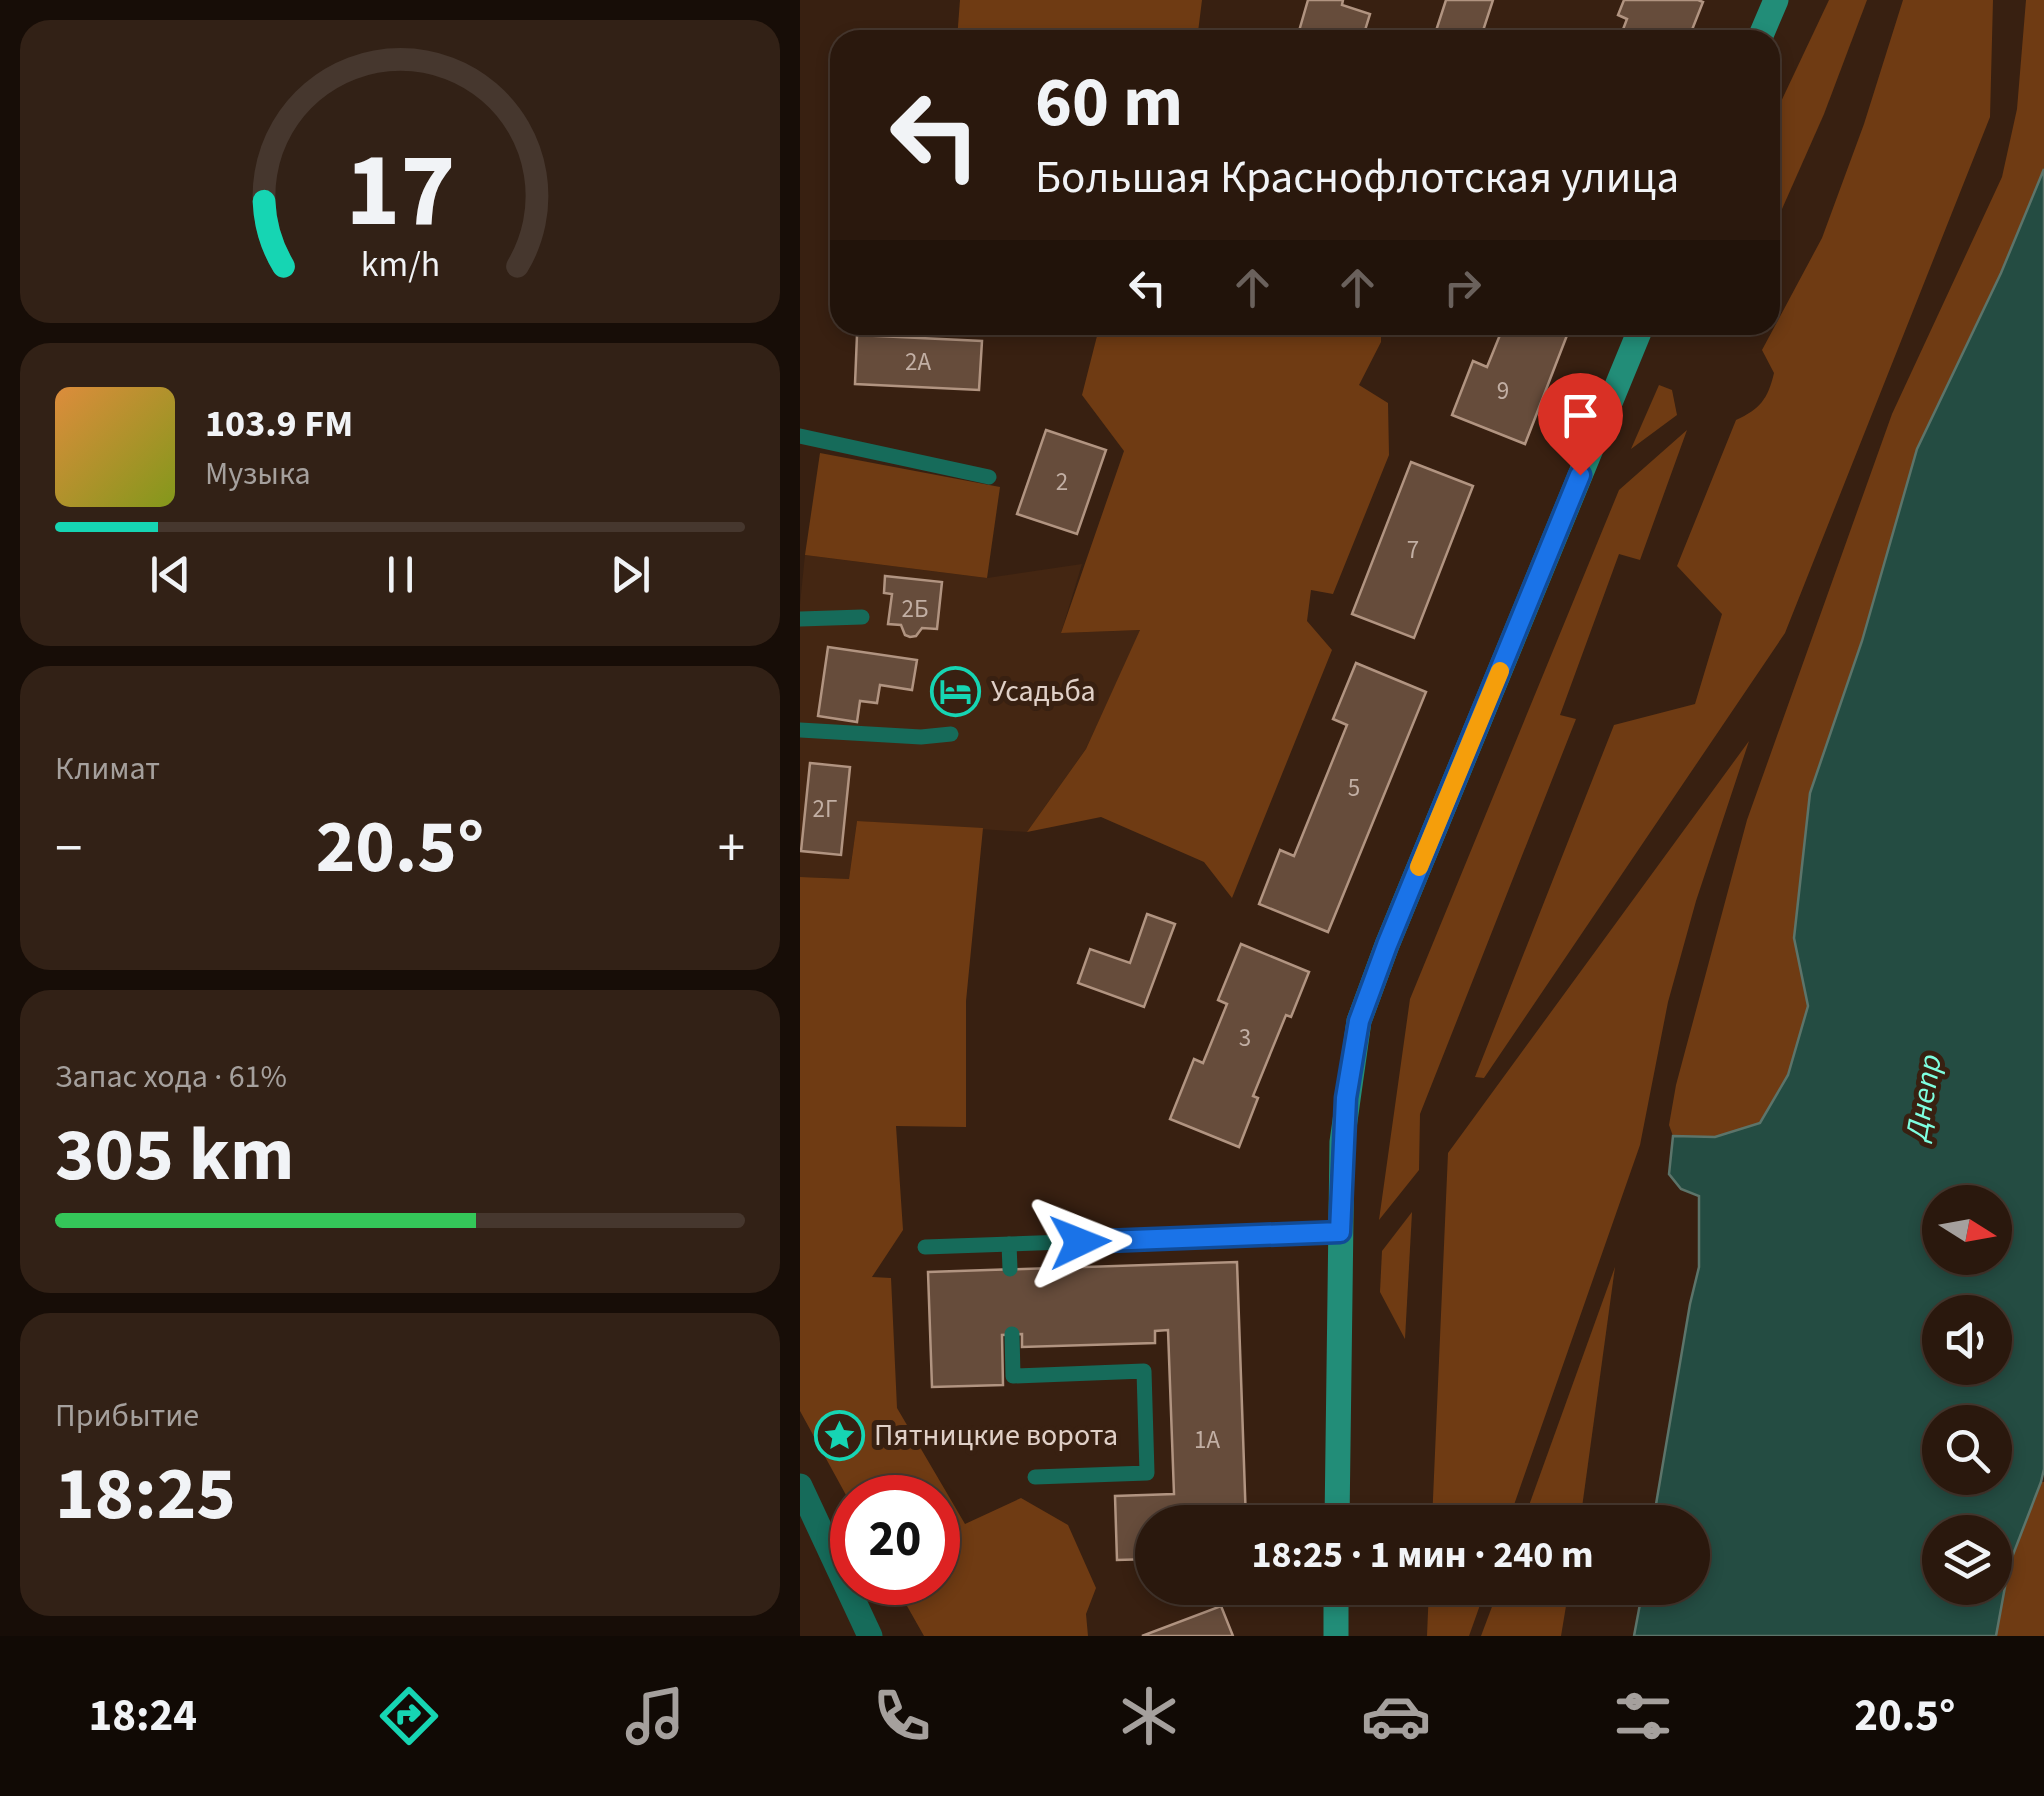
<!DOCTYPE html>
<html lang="ru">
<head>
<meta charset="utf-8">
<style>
	:root { --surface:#2a180d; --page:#322116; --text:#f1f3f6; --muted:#a5a09d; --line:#46372e; --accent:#16d5b3 }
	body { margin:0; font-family:"Source Sans 3",sans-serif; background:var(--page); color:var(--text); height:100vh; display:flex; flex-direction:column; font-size:38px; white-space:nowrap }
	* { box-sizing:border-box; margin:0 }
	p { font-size:32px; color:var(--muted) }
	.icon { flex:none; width:55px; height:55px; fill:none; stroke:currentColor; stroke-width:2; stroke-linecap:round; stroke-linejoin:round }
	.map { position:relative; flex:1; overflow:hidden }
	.details { display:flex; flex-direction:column; gap:20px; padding:20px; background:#170d07; width:800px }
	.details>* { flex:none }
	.guide { position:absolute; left:30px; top:30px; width:950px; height:305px; border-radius:30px; box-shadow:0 5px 15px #0003,0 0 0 2px var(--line); background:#2a180d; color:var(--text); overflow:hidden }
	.needle { width:65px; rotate:101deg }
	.fabs { position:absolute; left:1122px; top:1185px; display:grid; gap:20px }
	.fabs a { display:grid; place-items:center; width:90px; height:90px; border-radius:50%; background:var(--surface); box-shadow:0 5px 15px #0003,0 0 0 2px var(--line); font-size:50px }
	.speed { position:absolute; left:30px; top:1475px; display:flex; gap:20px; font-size:50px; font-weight:700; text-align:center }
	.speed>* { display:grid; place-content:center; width:130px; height:130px; border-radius:50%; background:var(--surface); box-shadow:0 5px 15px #0003,0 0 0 2px var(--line); line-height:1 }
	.speed .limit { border:15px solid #d22; background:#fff; color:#111 }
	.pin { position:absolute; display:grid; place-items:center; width:85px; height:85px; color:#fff; margin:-102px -42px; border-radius:50% 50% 50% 0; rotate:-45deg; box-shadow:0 0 10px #0007 }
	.pin .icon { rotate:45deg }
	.me { position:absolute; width:110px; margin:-55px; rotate:88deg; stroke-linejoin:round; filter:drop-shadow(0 0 8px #0008) }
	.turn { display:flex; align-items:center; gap:35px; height:210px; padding:0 40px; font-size:45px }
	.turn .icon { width:130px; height:130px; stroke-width:2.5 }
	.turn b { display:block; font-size:70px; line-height:85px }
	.lanes { display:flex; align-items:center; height:95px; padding:0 40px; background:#0003; justify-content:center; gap:50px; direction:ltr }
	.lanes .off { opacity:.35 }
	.big { font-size:75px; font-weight:700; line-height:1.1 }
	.details .card { flex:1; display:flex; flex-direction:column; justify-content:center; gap:15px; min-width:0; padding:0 35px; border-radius:30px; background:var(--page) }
	.details .dial { align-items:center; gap:0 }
	.dial svg { height:260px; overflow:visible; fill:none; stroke:var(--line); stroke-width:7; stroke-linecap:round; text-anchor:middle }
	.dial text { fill:var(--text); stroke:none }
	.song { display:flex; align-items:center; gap:30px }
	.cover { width:120px; height:120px; border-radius:15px; background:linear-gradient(135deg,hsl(30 70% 55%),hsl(70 70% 35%)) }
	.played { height:10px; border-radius:5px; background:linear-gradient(90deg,var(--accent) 15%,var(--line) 15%) }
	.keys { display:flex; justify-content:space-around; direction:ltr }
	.heat { display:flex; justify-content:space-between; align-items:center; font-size:55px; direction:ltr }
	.charge { height:15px; border-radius:8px; background:linear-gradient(90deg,#34c759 61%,var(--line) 0) }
	.trip { position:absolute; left:335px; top:1505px; width:575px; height:100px; border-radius:50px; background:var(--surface); box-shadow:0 5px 15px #0003,0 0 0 2px var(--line); font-weight:700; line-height:100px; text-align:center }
	.dock { display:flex; height:160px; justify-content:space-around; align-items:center; background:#110a05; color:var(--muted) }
	.dock .icon { width:70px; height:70px }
	.dock .active { color:var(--accent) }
	.dock b { font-size:45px; color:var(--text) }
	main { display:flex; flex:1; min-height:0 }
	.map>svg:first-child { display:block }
</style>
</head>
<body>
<main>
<section class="details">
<div class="card dial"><svg viewBox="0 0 100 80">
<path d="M14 69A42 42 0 1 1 86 69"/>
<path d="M14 69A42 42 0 0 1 8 49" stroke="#16d5b3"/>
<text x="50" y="56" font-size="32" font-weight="700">17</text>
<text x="50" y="72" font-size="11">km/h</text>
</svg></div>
<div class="card">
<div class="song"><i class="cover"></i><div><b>103.9 FM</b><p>Музыка</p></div></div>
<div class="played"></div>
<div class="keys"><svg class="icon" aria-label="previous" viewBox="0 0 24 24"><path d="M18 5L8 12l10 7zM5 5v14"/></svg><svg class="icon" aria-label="pause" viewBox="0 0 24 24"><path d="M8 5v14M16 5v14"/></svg><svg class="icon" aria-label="next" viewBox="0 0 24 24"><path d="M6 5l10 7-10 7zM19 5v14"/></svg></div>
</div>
<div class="card"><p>Климат</p>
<div class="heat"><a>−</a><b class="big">20.5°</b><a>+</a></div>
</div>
<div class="card"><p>Запас хода · 61%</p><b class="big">305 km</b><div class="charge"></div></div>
<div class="card"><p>Прибытие</p><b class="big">18:25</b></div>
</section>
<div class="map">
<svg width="1244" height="1636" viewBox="0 0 1244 1636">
	<rect width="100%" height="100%" fill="#382011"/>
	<!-- built -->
	<polygon fill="#442612" points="5,555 187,578 282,564 261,633 341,630 286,749 227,832 57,821 49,879 0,877 0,604"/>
	<!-- green -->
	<g fill="#6f3b13">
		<polygon points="160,0 402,0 397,40 157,40"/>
		<polygon points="1029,0 1067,0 1024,114 970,236 970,125"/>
		<path d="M1103 0H1193L1190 117 985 633 684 1078 675 1077 814 725 895 704 922 614 877 566 936 420C960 409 968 399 974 373L962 350 1022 238 1064 124Z"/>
		<polygon points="1226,0 1244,0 1244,169 1201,273 1062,641 1010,793 994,938 1008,1006 988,1075 960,1123 915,1137 873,1136 869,1125 876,1085 947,820 1092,414 1202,177 1217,109"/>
		<polygon points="264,325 581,325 581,342 559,385 588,403 589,455 533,594 511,590 507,621 532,650 432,898 404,862 301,817 227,832 286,749 340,630 261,633 324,451 282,395 297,336"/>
		<polygon points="859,385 872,390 877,415 831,449"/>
		<polygon points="887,430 840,560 819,554 760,715 776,719 620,1114 619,1170 579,1220 610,999 819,490"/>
		<polygon points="20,453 200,487 187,578 5,555"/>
		<polygon points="949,741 896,901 868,1002 840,1145 708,1522 632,1522 648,1153"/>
		<polygon points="57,821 183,828 166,1001 166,1127 96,1126 103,1230 72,1277 91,1278 97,1408 165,1524 221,1498 268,1525 296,1588 286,1614 288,1636 124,1636 94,1583 138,1582 138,1498 52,1498 52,1506 0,1411 0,877 49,879"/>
		<polygon points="612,1212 605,1339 580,1292 582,1251"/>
		<polygon points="815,1267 780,1522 723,1522"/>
		<polygon points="1241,1482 1244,1482 1244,1636 1196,1636 1209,1565"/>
		<polygon points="629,1588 686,1588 669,1636 627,1636"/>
		<polygon points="699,1588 769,1588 761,1636 681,1636"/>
	</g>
	<!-- water -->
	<path fill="#244c42" stroke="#5c746a" stroke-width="2.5" fill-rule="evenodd" d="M1244 169V1469L1241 1482 1209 1565 1196 1636H834L843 1588H892V1522H853L890 1304 899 1267V1196L881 1189 869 1174 873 1136 915 1137 960 1123 988 1075 1008 1006 994 938 1010 793 1062 641 1117 449 1201 273ZM1140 1202H1195V1258H1140ZM1140 1312H1195V1368H1140ZM1140 1422H1195V1478H1140ZM1140 1532H1195V1588H1140Z"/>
	<!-- building -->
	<g fill="#664c3b" stroke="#b19481" stroke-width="2.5">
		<polygon points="508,0 543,0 542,5 570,14 562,40 497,38"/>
		<polygon points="646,0 693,0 680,40 633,40"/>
		<polygon points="824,0 898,0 903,2 888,40 819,40 827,19 818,15"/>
		<polygon points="704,325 771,325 725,444 652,415 673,361 687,367"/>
		<polygon points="57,335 182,341 179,390 55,384"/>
		<polygon points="246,430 306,450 277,534 217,514"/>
		<polygon points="611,462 673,486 614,638 552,614"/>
		<polygon points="85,576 142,582 137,629 122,628 116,636 110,637 105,635 101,625 88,624 92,594 84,593"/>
		<polygon points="28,647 117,660 112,690 80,685 77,703 60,701 57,722 18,716"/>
		<polygon points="556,663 626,692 528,932 459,904 480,850 494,856 547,725 533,719"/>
		<polygon points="10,763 50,767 41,855 1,851"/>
		<polygon points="347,914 375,924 344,1007 278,983 290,949 330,963"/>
		<polygon points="441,944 509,972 491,1017 486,1015 453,1096 458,1098 439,1147 370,1119 394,1059 403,1063 427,1004 418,1000"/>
		<polygon points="437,1262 446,1522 352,1522 352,1559 317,1560 315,1496 374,1494 368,1330 355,1331 355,1343 222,1347 222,1334 202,1335 203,1385 132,1387 128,1272"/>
		<polygon points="421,1606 433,1636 342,1636"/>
	</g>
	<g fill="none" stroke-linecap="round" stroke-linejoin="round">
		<!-- lane -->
		<g stroke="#166b5a" stroke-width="15">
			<polyline points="0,436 189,477"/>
			<polyline points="0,619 62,617"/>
			<polyline points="0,730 121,737 151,734"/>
			<polyline points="209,1244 210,1269"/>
			<polyline points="125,1247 540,1232"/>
			<polyline points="212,1334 213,1376 344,1371 347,1473 235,1477"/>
		</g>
		<!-- street -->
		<polyline stroke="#166b5a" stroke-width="25" points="0,1486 70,1636"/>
		<!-- secondary -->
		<g stroke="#228d78" stroke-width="25">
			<polyline points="959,40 976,0"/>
			<polyline points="537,1522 542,1142 559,1021 587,945 842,325"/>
			<polyline points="536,1636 536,1588"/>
		</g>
	</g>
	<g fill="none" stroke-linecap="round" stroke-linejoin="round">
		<defs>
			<polyline id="route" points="280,1242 540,1232 546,1098 559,1021 587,945 780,475"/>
		</defs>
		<!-- route casing -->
		<use href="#route" stroke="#114b97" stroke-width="25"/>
		<!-- route -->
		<use href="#route" stroke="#1a73e8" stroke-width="18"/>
		<!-- slow -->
		<polyline stroke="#f59e0b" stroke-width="18" points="619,867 700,671"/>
	</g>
	<!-- icons -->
	<defs>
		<symbol id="hotel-ring" viewBox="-11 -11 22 22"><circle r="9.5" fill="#382011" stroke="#16d5b3" stroke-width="1.5"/><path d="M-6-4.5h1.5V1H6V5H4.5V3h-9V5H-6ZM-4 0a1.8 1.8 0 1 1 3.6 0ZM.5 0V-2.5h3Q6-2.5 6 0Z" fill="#16d5b3"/></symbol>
		<symbol id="sight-ring" viewBox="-11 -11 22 22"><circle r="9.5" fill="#382011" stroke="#16d5b3" stroke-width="1.5"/><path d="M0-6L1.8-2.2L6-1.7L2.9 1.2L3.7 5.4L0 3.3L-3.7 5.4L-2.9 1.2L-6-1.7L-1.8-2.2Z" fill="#16d5b3"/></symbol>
	</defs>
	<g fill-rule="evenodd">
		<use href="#hotel-ring" x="128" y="664" width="55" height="55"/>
		<use href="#sight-ring" x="12" y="1408" width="55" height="55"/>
	</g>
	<g text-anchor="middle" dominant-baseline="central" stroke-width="10" stroke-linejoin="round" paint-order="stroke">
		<!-- number labels -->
		<g font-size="25" fill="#c2afa4">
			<text x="118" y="362">2А</text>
			<text x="703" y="391">9</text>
			<text x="262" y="482">2</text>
			<text x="613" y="550">7</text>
			<text x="115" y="609">2Б</text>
			<text x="554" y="788">5</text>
			<text x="25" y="809">2Г</text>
			<text x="445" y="1038">3</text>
			<text x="407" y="1440">1А</text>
		</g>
		<!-- poi labels -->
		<g font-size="30" fill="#e0d0c7" stroke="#382011" text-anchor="start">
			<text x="191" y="691">Усадьба</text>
			<text x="74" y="1435">Пятницкие ворота</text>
		</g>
		<!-- water labels -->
		<g font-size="32" font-style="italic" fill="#7efedf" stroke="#382011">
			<text transform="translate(1124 1097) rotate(-80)">Днепр</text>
		</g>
	</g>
</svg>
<div class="fabs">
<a><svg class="needle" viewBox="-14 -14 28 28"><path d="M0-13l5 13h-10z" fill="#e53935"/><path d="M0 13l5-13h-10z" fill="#a5a09d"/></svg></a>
<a><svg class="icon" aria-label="sound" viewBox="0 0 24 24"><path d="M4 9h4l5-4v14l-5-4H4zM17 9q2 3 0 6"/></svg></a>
<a><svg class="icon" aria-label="search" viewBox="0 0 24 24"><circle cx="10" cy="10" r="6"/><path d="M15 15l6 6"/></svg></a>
<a><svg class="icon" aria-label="layers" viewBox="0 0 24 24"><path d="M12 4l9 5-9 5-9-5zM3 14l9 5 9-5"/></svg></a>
</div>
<div class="speed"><div class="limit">20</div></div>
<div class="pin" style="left:780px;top:475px;background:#d93025"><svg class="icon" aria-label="arrive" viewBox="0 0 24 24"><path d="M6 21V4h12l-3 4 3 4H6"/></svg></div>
<svg class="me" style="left:280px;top:1242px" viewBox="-20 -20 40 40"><path d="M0-17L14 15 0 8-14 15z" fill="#1a73e8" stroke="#fff" stroke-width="4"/></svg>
<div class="trip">18:25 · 1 мин · 240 m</div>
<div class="guide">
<div class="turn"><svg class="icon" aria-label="left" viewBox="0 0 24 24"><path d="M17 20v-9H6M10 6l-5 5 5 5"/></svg><div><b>60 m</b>Большая Краснофлотская улица</div></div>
<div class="lanes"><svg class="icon" aria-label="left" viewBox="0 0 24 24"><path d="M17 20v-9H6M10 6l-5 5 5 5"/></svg><svg class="icon off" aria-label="ahead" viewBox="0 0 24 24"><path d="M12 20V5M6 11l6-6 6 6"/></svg><svg class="icon off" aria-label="ahead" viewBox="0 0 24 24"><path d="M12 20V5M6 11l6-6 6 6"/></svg><svg class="icon off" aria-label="right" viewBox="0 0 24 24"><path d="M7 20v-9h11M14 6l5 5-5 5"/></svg></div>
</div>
</div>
</main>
<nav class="dock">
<b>18:24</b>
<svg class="icon active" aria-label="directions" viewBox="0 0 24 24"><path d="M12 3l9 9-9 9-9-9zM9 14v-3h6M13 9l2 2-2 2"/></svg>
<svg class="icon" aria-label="music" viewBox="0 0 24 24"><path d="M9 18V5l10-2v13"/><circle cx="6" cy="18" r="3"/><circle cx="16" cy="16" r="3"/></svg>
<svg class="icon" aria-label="phone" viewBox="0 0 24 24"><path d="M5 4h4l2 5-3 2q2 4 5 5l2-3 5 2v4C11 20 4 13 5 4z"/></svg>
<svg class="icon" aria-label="climate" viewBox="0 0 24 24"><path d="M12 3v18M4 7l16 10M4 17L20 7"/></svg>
<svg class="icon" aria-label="car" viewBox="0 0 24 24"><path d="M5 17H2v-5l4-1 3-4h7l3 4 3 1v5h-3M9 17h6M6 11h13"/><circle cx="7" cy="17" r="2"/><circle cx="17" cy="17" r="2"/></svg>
<svg class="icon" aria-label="filters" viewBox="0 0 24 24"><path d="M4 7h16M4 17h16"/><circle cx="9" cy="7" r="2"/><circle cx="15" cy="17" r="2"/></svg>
<b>20.5°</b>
</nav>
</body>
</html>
